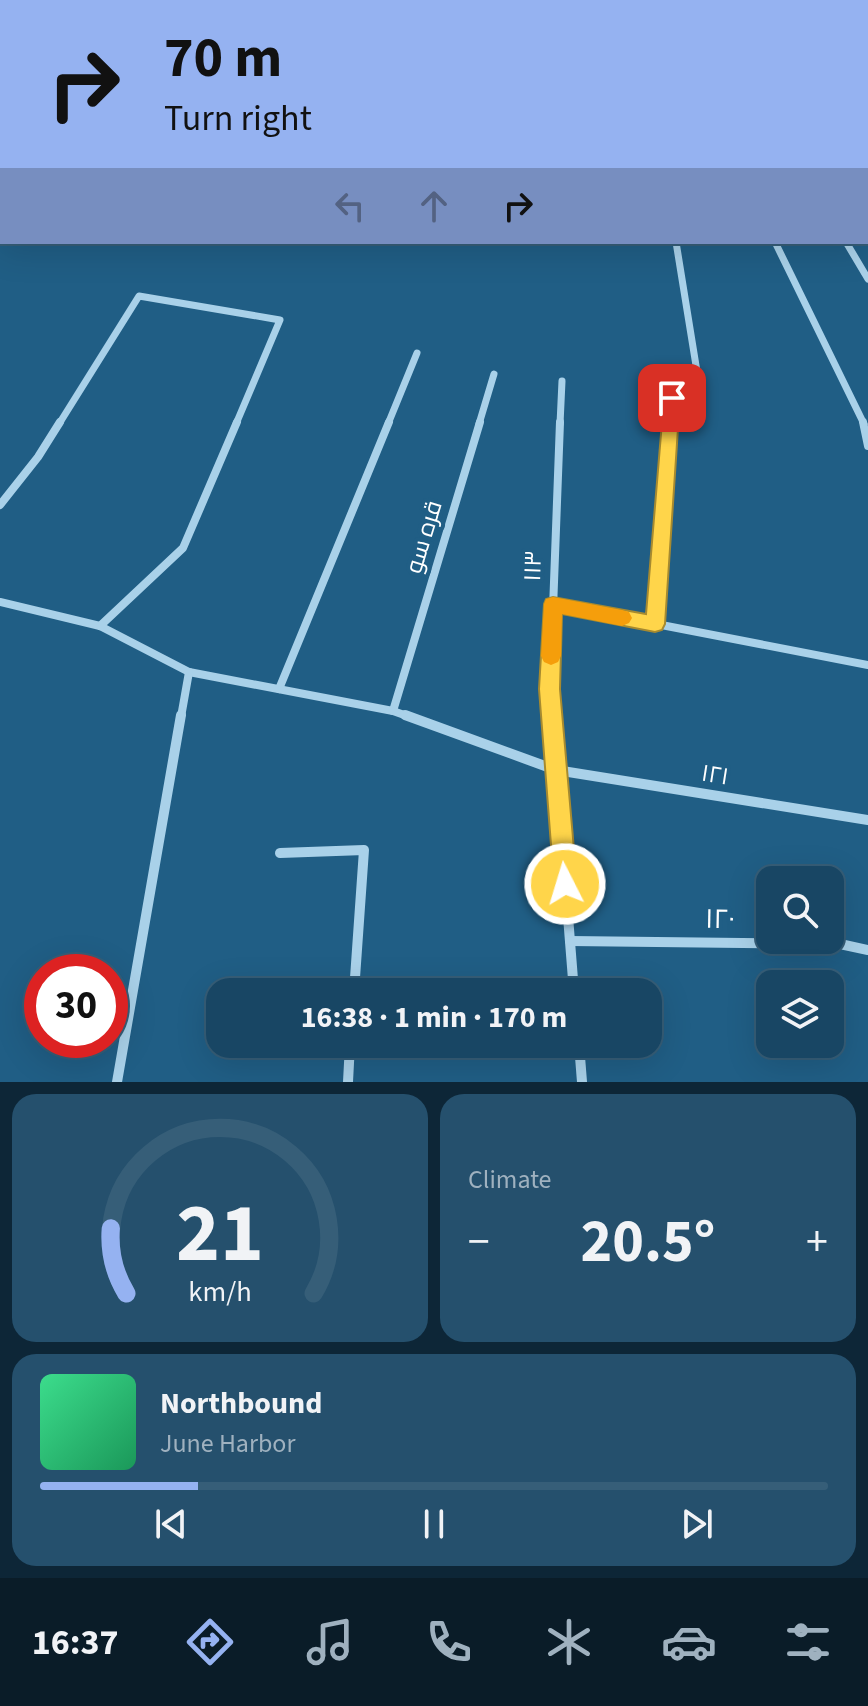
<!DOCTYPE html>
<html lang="en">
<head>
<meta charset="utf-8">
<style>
	:root { --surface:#184664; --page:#25506d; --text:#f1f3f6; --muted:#9fb1bf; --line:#365e78; --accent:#95b2f1 }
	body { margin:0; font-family:"Source Sans 3",Cairo,sans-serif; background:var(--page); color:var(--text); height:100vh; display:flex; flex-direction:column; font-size:30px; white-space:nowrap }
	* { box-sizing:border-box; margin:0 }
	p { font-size:26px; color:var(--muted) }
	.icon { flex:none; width:44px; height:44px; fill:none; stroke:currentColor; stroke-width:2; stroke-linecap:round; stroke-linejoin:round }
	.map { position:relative; height:1082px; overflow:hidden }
	.details { display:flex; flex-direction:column; gap:12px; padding:12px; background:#0d2637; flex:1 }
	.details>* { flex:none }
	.top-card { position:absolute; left:0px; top:0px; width:868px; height:244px; box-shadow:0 8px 32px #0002,0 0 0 2px var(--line); background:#95b2f1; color:#111; overflow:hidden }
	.tools { position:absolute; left:756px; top:866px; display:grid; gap:16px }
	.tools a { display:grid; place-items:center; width:88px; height:88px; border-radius:16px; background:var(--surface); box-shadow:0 8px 32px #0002,0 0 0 2px var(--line); font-size:40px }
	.speed { position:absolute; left:24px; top:954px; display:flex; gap:16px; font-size:40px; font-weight:700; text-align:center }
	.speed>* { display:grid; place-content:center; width:104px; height:104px; border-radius:50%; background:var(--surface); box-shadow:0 8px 32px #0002,0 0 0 2px var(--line); line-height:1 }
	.speed .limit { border:12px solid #d22; background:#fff; color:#111 }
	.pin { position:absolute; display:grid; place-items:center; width:68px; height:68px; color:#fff; margin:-34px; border-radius:16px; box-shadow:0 4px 12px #0006 }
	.me { position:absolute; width:88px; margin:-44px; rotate:355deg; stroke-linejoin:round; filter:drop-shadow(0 0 6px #0008) }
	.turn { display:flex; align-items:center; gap:28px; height:168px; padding:0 32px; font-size:36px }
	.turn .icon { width:104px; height:104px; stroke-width:2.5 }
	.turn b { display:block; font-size:56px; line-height:68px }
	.lanes { display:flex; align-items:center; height:76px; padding:0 32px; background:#0003; justify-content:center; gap:40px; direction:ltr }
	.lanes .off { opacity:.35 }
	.big { font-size:60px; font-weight:700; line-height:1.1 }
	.details .card { flex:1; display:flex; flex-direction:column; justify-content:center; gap:12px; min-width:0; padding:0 28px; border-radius:24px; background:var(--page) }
	.details .dial { align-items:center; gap:0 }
	.dial svg { height:208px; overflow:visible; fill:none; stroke:var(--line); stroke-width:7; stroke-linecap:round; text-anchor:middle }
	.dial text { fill:var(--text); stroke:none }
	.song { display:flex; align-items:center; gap:24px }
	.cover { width:96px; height:96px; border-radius:12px; background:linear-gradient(135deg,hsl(150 70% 55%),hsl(150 70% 35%)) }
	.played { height:8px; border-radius:4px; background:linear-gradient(90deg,var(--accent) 20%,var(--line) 20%) }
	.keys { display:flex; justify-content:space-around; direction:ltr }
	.heat { display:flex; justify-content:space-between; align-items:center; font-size:44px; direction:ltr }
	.details .tiles { flex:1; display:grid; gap:12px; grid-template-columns:1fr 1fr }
	.card:last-child { grid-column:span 2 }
	.trip { position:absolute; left:206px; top:978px; width:456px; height:80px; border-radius:24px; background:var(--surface); box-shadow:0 8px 32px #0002,0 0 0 2px var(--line); font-weight:700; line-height:80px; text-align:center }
	.menu { display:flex; height:128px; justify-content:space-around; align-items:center; background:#0a1c28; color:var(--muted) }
	.menu .icon { width:56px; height:56px }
	.menu .active { color:var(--accent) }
	.menu b { font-size:36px; color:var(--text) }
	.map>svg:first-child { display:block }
</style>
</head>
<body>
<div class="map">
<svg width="868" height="1082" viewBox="0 0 868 1082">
	<rect width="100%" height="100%" fill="#205e85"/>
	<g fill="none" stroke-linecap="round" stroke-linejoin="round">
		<!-- street-far3 -->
		<polyline stroke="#a9d1e9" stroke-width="5" points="0,171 2,166"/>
		<!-- street-far2 -->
		<g stroke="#a9d1e9" stroke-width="7">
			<polyline points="775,242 864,424"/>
			<polyline points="846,242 868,279"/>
			<polyline points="59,424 139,296 280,320 236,424"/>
			<polyline points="388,424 417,353"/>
			<polyline points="479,424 494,374"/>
			<polyline points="560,424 562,381"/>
			<polyline points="670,424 672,398 699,384 676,242"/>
		</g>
		<!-- street-far1 -->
		<g stroke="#a9d1e9" stroke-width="8">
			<polyline points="863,422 868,446"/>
			<polyline points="0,505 38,457 60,422"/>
			<polyline points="0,602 100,626 189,672 393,711 410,717"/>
			<polyline points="553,604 868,665"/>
			<polyline points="655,624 670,422"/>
			<polyline points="100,626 183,548 237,422"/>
			<polyline points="279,689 389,422"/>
			<polyline points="393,711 480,422"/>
			<polyline points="181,717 189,672"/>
			<polyline points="552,717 550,689 560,422"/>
		</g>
		<!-- street -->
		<g stroke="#a9d1e9" stroke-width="10">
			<polyline points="405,715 556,770 868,820"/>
			<polyline points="552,715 574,992"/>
			<polyline points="280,853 364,850 354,992"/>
			<polyline points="570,941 840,944 868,950"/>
			<polyline points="579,1044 582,1082"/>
			<polyline points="117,1082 181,715"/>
			<polyline points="348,1082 350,1044"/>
		</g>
	</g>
	<!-- route -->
	<polygon fill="#ffd54a" stroke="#a68a30" stroke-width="2" points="672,392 680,398 665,624 662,630 655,632 562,614 560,689 577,884 574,892 565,895 557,892 554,884 539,689 544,604 546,599 553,597 646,614 664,398"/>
	<!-- slow -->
	<polygon fill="#f59e0b" points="553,597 622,610 629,612 632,618 629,623 622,626 562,614 561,656 558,662 551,665 544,662 541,656 544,604 546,599"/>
	<g text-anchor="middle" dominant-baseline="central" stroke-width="8" stroke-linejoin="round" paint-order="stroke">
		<!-- street labels -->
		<g font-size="24" fill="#fff" stroke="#205e85">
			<text transform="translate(424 537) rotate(-73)">قره سو</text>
			<text transform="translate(533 566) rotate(-88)">۱۱۳</text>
			<text transform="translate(715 775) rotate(9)">۱۲۱</text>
		</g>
		<!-- near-street labels -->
		<g font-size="28" fill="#fff" stroke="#205e85">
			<text transform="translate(720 919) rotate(1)">۱۲۰</text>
		</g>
	</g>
</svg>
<div class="tools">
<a><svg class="icon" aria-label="search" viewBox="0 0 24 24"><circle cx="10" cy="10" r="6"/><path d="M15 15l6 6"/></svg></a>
<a><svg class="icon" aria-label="layers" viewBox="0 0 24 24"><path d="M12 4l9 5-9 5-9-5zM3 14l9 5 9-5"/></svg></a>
</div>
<div class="speed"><div class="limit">30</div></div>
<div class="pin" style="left:672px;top:398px;background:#d93025"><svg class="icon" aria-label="arrive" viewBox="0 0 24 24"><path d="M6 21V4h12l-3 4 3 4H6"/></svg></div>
<svg class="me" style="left:565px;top:884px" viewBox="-20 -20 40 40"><circle r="17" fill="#ffd54a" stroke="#fff" stroke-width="3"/><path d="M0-11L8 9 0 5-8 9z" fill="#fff"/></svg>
<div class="trip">16:38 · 1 min · 170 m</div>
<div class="top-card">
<div class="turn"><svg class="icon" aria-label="right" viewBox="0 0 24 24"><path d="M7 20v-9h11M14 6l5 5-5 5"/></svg><div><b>70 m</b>Turn right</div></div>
<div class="lanes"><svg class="icon off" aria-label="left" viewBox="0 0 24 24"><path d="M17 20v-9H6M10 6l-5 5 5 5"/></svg><svg class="icon off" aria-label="ahead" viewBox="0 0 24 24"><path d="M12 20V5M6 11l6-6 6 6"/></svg><svg class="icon" aria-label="right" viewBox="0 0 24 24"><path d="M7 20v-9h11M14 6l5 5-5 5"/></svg></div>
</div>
</div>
<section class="details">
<div class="tiles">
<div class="card dial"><svg viewBox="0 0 100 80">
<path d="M14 69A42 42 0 1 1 86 69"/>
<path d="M14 69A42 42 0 0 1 8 44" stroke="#95b2f1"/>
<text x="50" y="56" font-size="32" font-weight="700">21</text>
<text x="50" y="72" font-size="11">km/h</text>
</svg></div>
<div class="card"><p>Climate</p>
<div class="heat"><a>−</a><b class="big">20.5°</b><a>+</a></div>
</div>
<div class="card">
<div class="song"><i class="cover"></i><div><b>Northbound</b><p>June Harbor</p></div></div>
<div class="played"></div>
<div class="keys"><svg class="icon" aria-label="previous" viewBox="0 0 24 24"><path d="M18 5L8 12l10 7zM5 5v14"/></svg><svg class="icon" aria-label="pause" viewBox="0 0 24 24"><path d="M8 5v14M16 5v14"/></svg><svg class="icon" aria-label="next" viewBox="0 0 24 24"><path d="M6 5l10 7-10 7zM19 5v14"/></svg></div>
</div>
</div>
</section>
<nav class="menu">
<b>16:37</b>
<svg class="icon active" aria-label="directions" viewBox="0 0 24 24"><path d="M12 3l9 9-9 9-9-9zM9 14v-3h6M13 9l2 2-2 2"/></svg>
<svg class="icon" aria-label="music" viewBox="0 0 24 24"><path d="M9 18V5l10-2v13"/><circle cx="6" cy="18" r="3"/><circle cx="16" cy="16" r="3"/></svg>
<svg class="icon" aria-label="phone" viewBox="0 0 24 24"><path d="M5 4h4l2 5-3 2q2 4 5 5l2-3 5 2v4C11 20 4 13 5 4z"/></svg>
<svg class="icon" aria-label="climate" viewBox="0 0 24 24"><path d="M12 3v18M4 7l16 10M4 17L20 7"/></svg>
<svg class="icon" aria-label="car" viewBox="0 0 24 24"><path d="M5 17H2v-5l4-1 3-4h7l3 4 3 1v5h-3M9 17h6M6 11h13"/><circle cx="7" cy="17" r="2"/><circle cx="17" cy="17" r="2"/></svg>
<svg class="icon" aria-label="filters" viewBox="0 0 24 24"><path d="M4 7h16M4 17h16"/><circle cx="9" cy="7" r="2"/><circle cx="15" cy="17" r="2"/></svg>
</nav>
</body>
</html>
